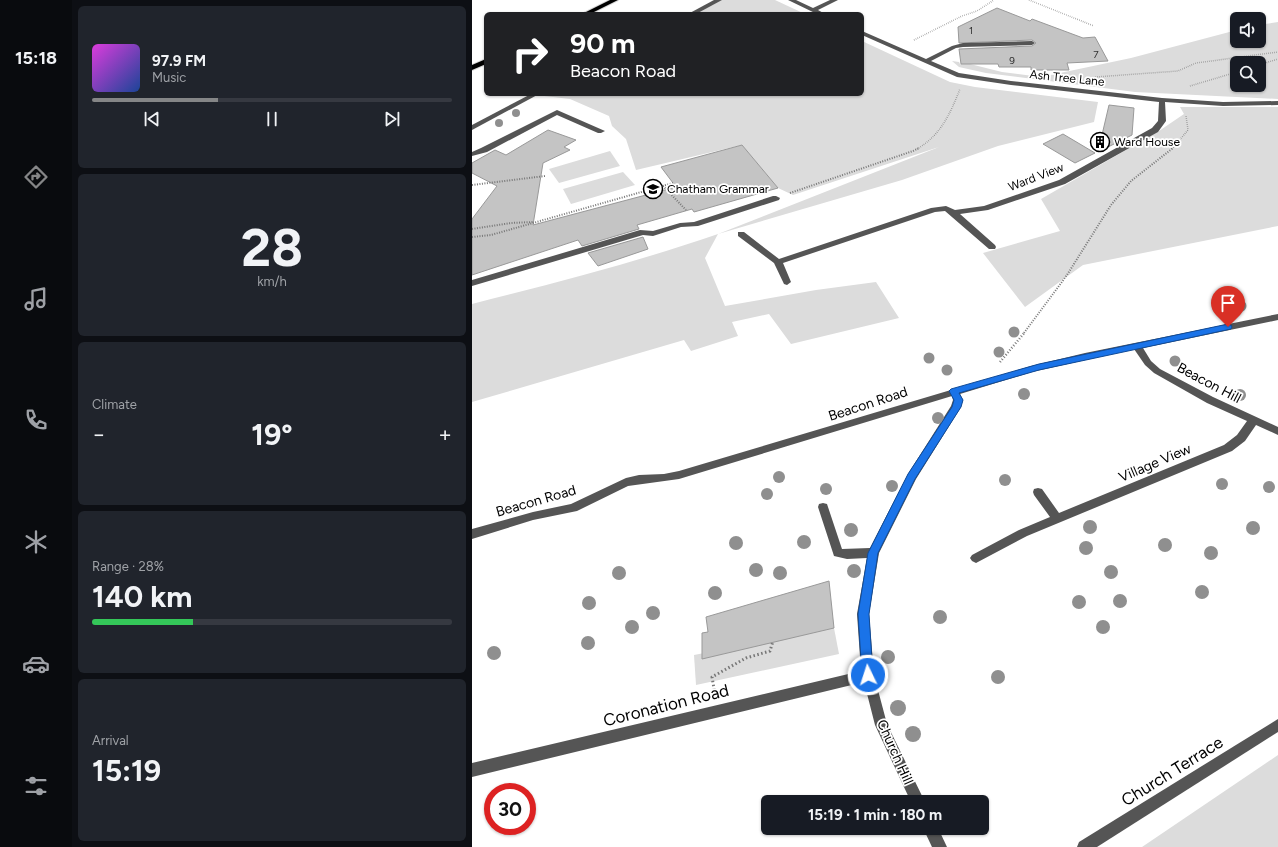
<!DOCTYPE html>
<html lang="en">
<head>
<meta charset="utf-8">
<style>
	:root { --surface:#171b24; --page:#20242c; --text:#f1f3f6; --muted:#9ea1a6; --line:#363941; --accent:#858687 }
	body { margin:0; font-family:Figtree,sans-serif; background:var(--page); color:var(--text); height:100vh; display:flex; flex-direction:column; font-size:15px; white-space:nowrap }
	* { box-sizing:border-box; margin:0 }
	p { font-size:13px; color:var(--muted) }
	.icon { flex:none; width:22px; height:22px; fill:none; stroke:currentColor; stroke-width:2; stroke-linecap:round; stroke-linejoin:round }
	.map { position:relative; flex:1; overflow:hidden }
	.panel { display:flex; flex-direction:column; gap:6px; padding:6px; background:#0d0f14; width:400px }
	.panel>* { flex:none }
	.hud { position:absolute; left:12px; top:12px; width:380px; height:84px; border-radius:6px; box-shadow:0 1px 3px #0004; background:#202124; color:#fff; overflow:hidden }
	.tools { position:absolute; left:758px; top:12px; display:grid; gap:8px }
	.tools a { display:grid; place-items:center; width:36px; height:36px; border-radius:6px; background:var(--surface); box-shadow:0 1px 3px #0004; font-size:20px }
	.speed { position:absolute; left:12px; top:783px; display:flex; gap:8px; font-size:20px; font-weight:700; text-align:center }
	.speed>* { display:grid; place-content:center; width:52px; height:52px; border-radius:50%; background:var(--surface); box-shadow:0 1px 3px #0004; line-height:1 }
	.speed .limit { border:6px solid #d22; background:#fff; color:#111 }
	.pin { position:absolute; display:grid; place-items:center; width:34px; height:34px; color:#fff; margin:-41px -17px; border-radius:50% 50% 50% 0; rotate:-45deg; box-shadow:0 0 4px #0007 }
	.pin .icon { rotate:45deg }
	.me { position:absolute; width:44px; margin:-22px; rotate:356deg; stroke-linejoin:round; filter:drop-shadow(0 0 3px #0008) }
	.turn { display:flex; align-items:center; gap:14px; height:84px; padding:0 20px; font-size:18px }
	.turn .icon { width:52px; height:52px; stroke-width:2.5 }
	.turn b { display:block; font-size:28px; line-height:34px }
	.big { font-size:30px; font-weight:700; line-height:1.1 }
	.panel .card { flex:1; display:flex; flex-direction:column; justify-content:center; gap:6px; min-width:0; padding:0 14px; border-radius:6px; background:var(--page) }
	.panel .dial { align-items:center; gap:0 }
	.dial b { font-size:52px; line-height:1 }
	.song { display:flex; align-items:center; gap:12px }
	.cover { width:48px; height:48px; border-radius:6px; background:linear-gradient(135deg,hsl(300 70% 55%),hsl(220 70% 35%)) }
	.played { height:4px; border-radius:2px; background:linear-gradient(90deg,var(--accent) 35%,var(--line) 35%) }
	.keys { display:flex; justify-content:space-around; direction:ltr }
	.heat { display:flex; justify-content:space-between; align-items:center; font-size:22px; direction:ltr }
	.charge { height:6px; border-radius:3px; background:linear-gradient(90deg,#34c759 28%,var(--line) 0) }
	.trip { position:absolute; left:289px; top:795px; width:228px; height:40px; border-radius:6px; background:var(--surface); box-shadow:0 1px 3px #0004; font-weight:700; line-height:40px; text-align:center }
	main { display:flex; flex:1; min-height:0 }
	.dock { display:flex; flex-direction:column; width:72px; justify-content:space-around; align-items:center; background:#090b0e; color:var(--muted) }
	.dock .icon { width:28px; height:28px }
	.dock .active { color:var(--accent) }
	.dock b { font-size:18px; color:var(--text) }
	.map>svg:first-child { display:block }
</style>
</head>
<body>
<main>
<nav class="dock">
<b>15:18</b>
<svg class="icon active" aria-label="directions" viewBox="0 0 24 24"><path d="M12 3l9 9-9 9-9-9zM9 14v-3h6M13 9l2 2-2 2"/></svg>
<svg class="icon" aria-label="music" viewBox="0 0 24 24"><path d="M9 18V5l10-2v13"/><circle cx="6" cy="18" r="3"/><circle cx="16" cy="16" r="3"/></svg>
<svg class="icon" aria-label="phone" viewBox="0 0 24 24"><path d="M5 4h4l2 5-3 2q2 4 5 5l2-3 5 2v4C11 20 4 13 5 4z"/></svg>
<svg class="icon" aria-label="climate" viewBox="0 0 24 24"><path d="M12 3v18M4 7l16 10M4 17L20 7"/></svg>
<svg class="icon" aria-label="car" viewBox="0 0 24 24"><path d="M5 17H2v-5l4-1 3-4h7l3 4 3 1v5h-3M9 17h6M6 11h13"/><circle cx="7" cy="17" r="2"/><circle cx="17" cy="17" r="2"/></svg>
<svg class="icon" aria-label="filters" viewBox="0 0 24 24"><path d="M4 7h16M4 17h16"/><circle cx="9" cy="7" r="2"/><circle cx="15" cy="17" r="2"/></svg>
</nav>
<section class="panel">
<div class="card">
<div class="song"><i class="cover"></i><div><b>97.9 FM</b><p>Music</p></div></div>
<div class="played"></div>
<div class="keys"><svg class="icon" aria-label="previous" viewBox="0 0 24 24"><path d="M18 5L8 12l10 7zM5 5v14"/></svg><svg class="icon" aria-label="pause" viewBox="0 0 24 24"><path d="M8 5v14M16 5v14"/></svg><svg class="icon" aria-label="next" viewBox="0 0 24 24"><path d="M6 5l10 7-10 7zM19 5v14"/></svg></div>
</div>
<div class="card dial"><b>28</b><p>km/h</p></div>
<div class="card"><p>Climate</p>
<div class="heat"><a>−</a><b class="big">19°</b><a>+</a></div>
</div>
<div class="card"><p>Range · 28%</p><b class="big">140 km</b><div class="charge"></div></div>
<div class="card"><p>Arrival</p><b class="big">15:19</b></div>
</section>
<div class="map">
<svg width="806" height="847" viewBox="0 0 806 847">
	<rect width="100%" height="100%" fill="#fff"/>
	<!-- green -->
	<g fill="#dcdcdc" fill-rule="evenodd">
		<polygon points="248,0 303,0 333,14 221,14"/>
		<path d="M806 22V99L663 92 514 73 487 67 480 61 487 62 488 64H498L530 72 569 77 659 58 765 30V41H787V25ZM765 63H787V85H765Z"/>
		<path d="M390 41 478 82 503 87 626 102 622 122 526 146 430 180 246 234 233 258 253 306 344 290 404 282 427 318 319 344 297 314 260 322 266 336 219 351 212 340 0 402V304C83 283 165 262 246 234L467 147 321 195 306 188 270 145 164 170 154 139 140 126 137 116 98 99 64 95 390 94Z"/>
		<polygon points="708,107 806,107 806,226 611,265 553,307 511,253 588,231 569,199 687,131 712,114"/>
		<polygon points="138,151 148,166 87,183 77,169"/>
		<polygon points="151,172 163,185 99,204 91,189"/>
		<polygon points="362,628 367,654 224,685 222,655"/>
		<polygon points="806,755 806,847 670,847"/>
	</g>
	<!-- building -->
	<g fill="#c4c4c4" stroke="#999">
		<polygon points="525,8 558,21 560,19 611,38 623,37 636,61 595,63 597,70 559,70 559,67 527,67 526,64 489,64 487,49 560,46 564,43 560,40 487,43 486,27"/>
		<polygon points="637,105 662,108 660,135 626,152"/>
		<polygon points="76,130 104,140 92,147 98,150 71,163 61,225 204,187 189,167 270,145 306,188 222,212 220,209 165,225 167,229 110,246 106,240 0,275 0,219 25,186 0,173 0,163 23,150 34,155"/>
		<polygon points="591,134 623,153 603,163 571,144"/>
		<polygon points="171,237 176,249 126,266 116,253"/>
		<polygon points="357,581 362,628 230,659 230,633 236,632 234,617"/>
	</g>
	<g fill="none" stroke-linecap="round" stroke-linejoin="round">
		<defs>
			<g id="major">
				<polygon points="138,0 146,0 118,14 110,14"/>
				<polygon points="14,59 14,64 0,70 0,65"/>
			</g>
		</defs>
		<!-- major casing -->
		<use href="#major" stroke="#dbdbdb" stroke-width="2"/>
		<!-- path-far3 -->
		<g stroke="#777" stroke-width="1.5" stroke-dasharray="0.5 1.5" stroke-linecap="butt">
			<polyline points="557,0 622,26"/>
			<polyline points="442,40 490,16 505,11 522,0"/>
			<polyline points="787,65 806,59"/>
			<polyline points="623,77 706,71 724,63 806,52"/>
			<polyline points="718,86 765,72"/>
			<path d="M445 149C469 135 478 114 488 89"/>
			<polyline points="700,149 716,130 714,116"/>
		</g>
		<!-- path-far2 -->
		<g stroke="#777" stroke-width="2" stroke-dasharray="1 1.5" stroke-linecap="butt">
			<polyline points="0,185 73,176"/>
			<polyline points="191,186 214,210"/>
			<polyline points="318,193 441,151 447,148"/>
			<polyline points="0,229 39,223 61,222"/>
			<polyline points="0,237 19,235 201,183"/>
			<polyline points="552,333 595,275 639,205 659,181 701,148"/>
		</g>
		<!-- path-far1 -->
		<polyline stroke="#777" stroke-width="2.5" stroke-dasharray="1 2" stroke-linecap="butt" points="528,362 553,332"/>
		<!-- path -->
		<polyline stroke="#777" stroke-width="3" stroke-dasharray="1.5 2.5" stroke-linecap="butt" points="243,694 240,677 274,658 298,651 301,641"/>
		<!-- minor -->
		<g fill="#555" fill-rule="evenodd">
			<polygon points="242,0 250,0 224,14 216,14"/>
			<polygon points="316,0 324,0 341,8 358,0 366,0 346,10 353,14 345,14"/>
			<polygon points="390,31 454,59 480,46 491,43 560,41 563,43 560,45 491,47 484,48 459,61 487,73 539,81 690,98 751,102 806,101 806,105 751,106 693,102 694,121 686,132 593,184 516,210 488,214 523,245 524,247 523,249 517,249 473,211 463,212 311,263 319,282 315,285 312,284 302,263 266,236 266,232 272,232 307,259 459,208 474,206 483,210 512,206 587,180 680,128 686,121 687,102 539,85 485,77 390,35"/>
			<polygon points="59,94 67,94 0,130 0,125"/>
			<polygon points="85,110 133,131 129,133 126,133 85,115 15,152 0,156 0,152 9,148"/>
			<polygon points="301,196 304,196 308,198 307,200 226,226 209,227 181,236 171,235 0,286 0,280 168,230 181,231 208,223 222,222"/>
			<polygon points="806,314 806,320 671,348 679,361 688,369 741,397 806,427 806,435 784,425 773,441 760,451 555,536 504,563 500,561 498,558 500,555 547,530 578,517 562,495 561,492 562,489 566,488 570,489 587,513 752,445 765,435 775,421 735,403 682,373 673,365 662,349 560,372 488,394 491,400 489,407 444,479 407,553 397,614 402,675 415,724 453,802 439,802 403,725 392,682 0,777 0,763 389,671 385,614 395,558 375,559 362,556 346,507 347,504 351,503 355,504 370,549 398,548 436,474 479,406 481,400 480,396 207,479 156,486 105,511 61,520 0,539 0,529 61,512 99,504 154,478 167,475 192,474 207,471 559,366 613,353"/>
			<polygon points="806,719 806,732 625,847 605,847 607,842"/>
			<polygon points="451,828 466,828 475,847 460,847"/>
		</g>
		<!-- major -->
		<use href="#major" fill="#000" fill-rule="evenodd"/>
	</g>
	<!-- trees -->
	<g fill="#8f8f8f">
		<circle cx="44" cy="113" r="4"/>
		<circle cx="27" cy="123" r="4"/>
		<circle cx="769" cy="306" r="5.5"/>
		<circle cx="542" cy="332" r="5.5"/>
		<circle cx="527" cy="352" r="5.5"/>
		<circle cx="457" cy="358" r="5.5"/>
		<circle cx="703" cy="361" r="5.5"/>
		<circle cx="475" cy="370" r="5.5"/>
		<circle cx="552" cy="394" r="6"/>
		<circle cx="768" cy="395" r="6"/>
		<circle cx="466" cy="418" r="6"/>
		<circle cx="307" cy="477" r="6"/>
		<circle cx="533" cy="480" r="6"/>
		<circle cx="750" cy="484" r="6"/>
		<circle cx="420" cy="486" r="6"/>
		<circle cx="797" cy="487" r="6"/>
		<circle cx="354" cy="489" r="6"/>
		<circle cx="295" cy="494" r="6"/>
		<circle cx="618" cy="527" r="7"/>
		<circle cx="781" cy="528" r="7"/>
		<circle cx="379" cy="530" r="7"/>
		<circle cx="332" cy="542" r="7"/>
		<circle cx="264" cy="543" r="7"/>
		<circle cx="693" cy="545" r="7"/>
		<circle cx="614" cy="548" r="7"/>
		<circle cx="739" cy="553" r="7"/>
		<circle cx="284" cy="570" r="7"/>
		<circle cx="382" cy="571" r="7"/>
		<circle cx="639" cy="572" r="7"/>
		<circle cx="147" cy="573" r="7"/>
		<circle cx="308" cy="573" r="7"/>
		<circle cx="730" cy="592" r="7"/>
		<circle cx="243" cy="593" r="7"/>
		<circle cx="648" cy="601" r="7"/>
		<circle cx="607" cy="602" r="7"/>
		<circle cx="117" cy="603" r="7"/>
		<circle cx="181" cy="613" r="7"/>
		<circle cx="468" cy="617" r="7"/>
		<circle cx="160" cy="627" r="7"/>
		<circle cx="631" cy="627" r="7"/>
		<circle cx="116" cy="643" r="7"/>
		<circle cx="22" cy="653" r="7"/>
		<circle cx="416" cy="657" r="7"/>
		<circle cx="526" cy="677" r="7"/>
		<circle cx="426" cy="708" r="8"/>
		<circle cx="441" cy="734" r="8"/>
	</g>
	<!-- route -->
	<polygon fill="#1a73e8" stroke="#114b97" points="756,324 759,325 760,327 759,329 567,370 487,393 491,400 489,407 443,479 406,553 397,614 401,675 400,679 396,680 392,679 390,675 386,614 396,553 436,474 480,407 482,400 477,391 479,389 567,364"/>
	<!-- icons -->
	<defs>
		<symbol id="building-ring" viewBox="-11 -11 22 22"><circle r="9.5" fill="#fff" stroke="#000" stroke-width="1.5"/><path d="M-4-6H4V6H1V3H-1V6H-4ZM-2.5-4.3h1.7v1.8h-1.7ZM.8-4.3h1.7v1.8H.8ZM-2.5-1h1.7V.8h-1.7ZM.8-1h1.7V.8H.8Z" fill="#000"/></symbol>
		<symbol id="school-ring" viewBox="-11 -11 22 22"><circle r="9.5" fill="#fff" stroke="#000" stroke-width="1.5"/><path d="M0-5L7-2L0 1L-7-2ZM-4 1L0 2.5L4 1V4Q0 6-4 4Z" fill="#000"/></symbol>
	</defs>
	<g fill-rule="evenodd">
		<use href="#building-ring" x="617" y="131" width="22" height="22"/>
		<use href="#school-ring" x="170" y="178" width="22" height="22"/>
	</g>
	<g text-anchor="middle" dominant-baseline="central" stroke-width="3.5" stroke-linejoin="round" paint-order="stroke">
		<!-- far-number labels -->
		<g font-size="10" fill="#313131">
			<text x="499" y="30">1</text>
			<text x="624" y="54">7</text>
			<text x="540" y="60">9</text>
		</g>
		<!-- far-street labels -->
		<g font-size="12" fill="#000" stroke="#fff">
			<text transform="translate(595 78) rotate(6)">Ash Tree Lane</text>
			<text transform="translate(564 177) rotate(-21)">Ward View</text>
		</g>
		<!-- far-poi labels -->
		<g font-size="12" fill="#000" stroke="#fff" text-anchor="start">
			<text x="642" y="142">Ward House</text>
			<text x="195" y="189">Chatham Grammar</text>
		</g>
		<!-- street labels -->
		<g font-size="14" fill="#000" stroke="#fff">
			<text transform="translate(737 383) rotate(28)">Beacon Hill</text>
			<text transform="translate(396 404) rotate(-18)">Beacon Road</text>
			<text transform="translate(683 463) rotate(-23)">Village View</text>
			<text transform="translate(64 501) rotate(-16)">Beacon Road</text>
			<text transform="translate(423 752) rotate(66)">Church Hill</text>
		</g>
		<!-- near-street labels -->
		<g font-size="17" fill="#000" stroke="#fff">
			<text transform="translate(194 705) rotate(-14)">Coronation Road</text>
			<text transform="translate(700 771) rotate(-32)">Church Terrace</text>
		</g>
	</g>
</svg>
<div class="tools">
<a><svg class="icon" aria-label="sound" viewBox="0 0 24 24"><path d="M4 9h4l5-4v14l-5-4H4zM17 9q2 3 0 6"/></svg></a>
<a><svg class="icon" aria-label="search" viewBox="0 0 24 24"><circle cx="10" cy="10" r="6"/><path d="M15 15l6 6"/></svg></a>
</div>
<div class="speed"><div class="limit">30</div></div>
<div class="pin" style="left:756px;top:327px;background:#d93025"><svg class="icon" aria-label="arrive" viewBox="0 0 24 24"><path d="M6 21V4h12l-3 4 3 4H6"/></svg></div>
<svg class="me" style="left:396px;top:675px" viewBox="-20 -20 40 40"><circle r="17" fill="#1a73e8" stroke="#fff" stroke-width="3"/><path d="M0-11L8 9 0 5-8 9z" fill="#fff"/></svg>
<div class="trip">15:19 · 1 min · 180 m</div>
<div class="hud">
<div class="turn"><svg class="icon" aria-label="right" viewBox="0 0 24 24"><path d="M7 20v-9h11M14 6l5 5-5 5"/></svg><div><b>90 m</b>Beacon Road</div></div>
</div>
</div>
</main>
</body>
</html>
